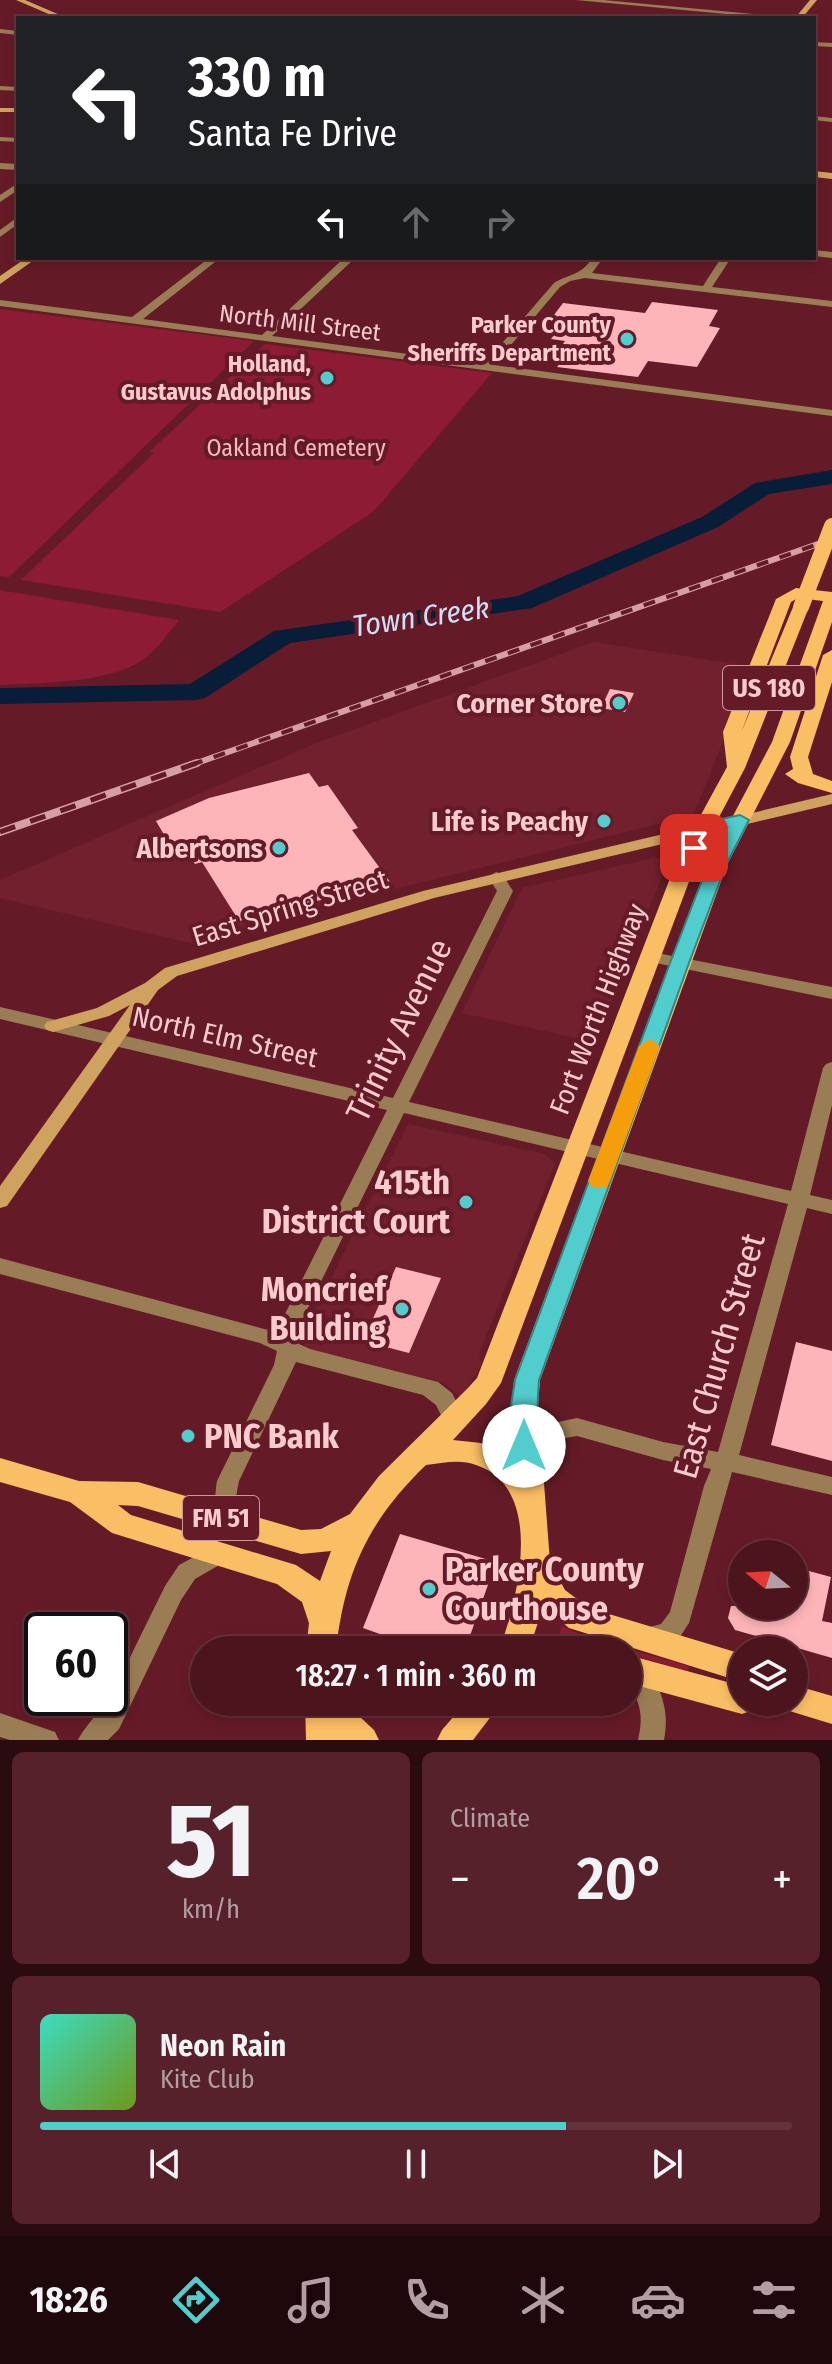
<!DOCTYPE html>
<html lang="en">
<head>
<meta charset="utf-8">
<style>
	:root { --surface:#4c141d; --page:#56212a; --text:#f1f3f6; --muted:#b29ea4; --line:#63333b; --accent:#52cdcd }
	body { margin:0; font-family:"Fira Sans Condensed",sans-serif; background:var(--page); color:var(--text); height:100vh; display:flex; flex-direction:column; font-size:30px; white-space:nowrap }
	* { box-sizing:border-box; margin:0 }
	p { font-size:26px; color:var(--muted) }
	.icon { flex:none; width:44px; height:44px; fill:none; stroke:currentColor; stroke-width:2; stroke-linecap:round; stroke-linejoin:round }
	.map { position:relative; height:1740px; overflow:hidden }
	.side { display:flex; flex-direction:column; gap:12px; padding:12px; background:#2a0b10; flex:1 }
	.side>* { flex:none }
	.banner { position:absolute; left:16px; top:16px; width:800px; height:244px; border-radius:0px; box-shadow:0 4px 12px #0003,0 0 0 2px var(--line); background:#202124; color:#fff; overflow:hidden }
	.needle { width:52px; rotate:288deg }
	.controls { position:absolute; left:728px; top:1540px; display:grid; gap:16px }
	.controls a { display:grid; place-items:center; width:80px; height:80px; border-radius:50%; background:var(--surface); box-shadow:0 4px 12px #0003,0 0 0 2px var(--line); font-size:40px }
	.speed { position:absolute; left:24px; top:1612px; display:flex; gap:16px; font-size:40px; font-weight:700; text-align:center }
	.speed>* { display:grid; place-content:center; width:104px; height:104px; border-radius:50%; background:var(--surface); box-shadow:0 4px 12px #0003,0 0 0 2px var(--line); line-height:1 }
	.speed .limit { border:4px solid #111; border-radius:12px; background:#fff; color:#111 }
	.pin { position:absolute; display:grid; place-items:center; width:68px; height:68px; color:#fff; margin:-34px; border-radius:16px; box-shadow:0 4px 12px #0006 }
	.me { position:absolute; width:88px; margin:-44px; rotate:0deg; stroke-linejoin:round; filter:drop-shadow(0 0 6px #0008) }
	.turn { display:flex; align-items:center; gap:28px; height:168px; padding:0 40px; font-size:36px }
	.turn .icon { width:104px; height:104px; stroke-width:2.5 }
	.turn b { display:block; font-size:56px; line-height:68px }
	.lanes { display:flex; align-items:center; height:76px; padding:0 40px; background:#0003; justify-content:center; gap:40px; direction:ltr }
	.lanes .off { opacity:.35 }
	.big { font-size:60px; font-weight:600; line-height:1.1 }
	.side .tile { flex:1; display:flex; flex-direction:column; justify-content:center; gap:12px; min-width:0; padding:0 28px; border-radius:12px; background:var(--page) }
	.side .dial { align-items:center; gap:0 }
	.dial b { font-size:104px; line-height:1 }
	.song { display:flex; align-items:center; gap:24px }
	.cover { width:96px; height:96px; border-radius:12px; background:linear-gradient(135deg,hsl(170 70% 55%),hsl(80 70% 35%)) }
	.played { height:8px; border-radius:4px; background:linear-gradient(90deg,var(--accent) 70%,var(--line) 70%) }
	.keys { display:flex; justify-content:space-around; direction:ltr }
	.heat { display:flex; justify-content:space-between; align-items:center; font-size:44px; direction:ltr }
	.side .tiles { flex:1; display:grid; gap:12px; grid-template-columns:1fr 1fr }
	.tile:last-child { grid-column:span 2 }
	.trip { position:absolute; left:190px; top:1636px; width:452px; height:80px; border-radius:40px; background:var(--surface); box-shadow:0 4px 12px #0003,0 0 0 2px var(--line); font-weight:600; line-height:80px; text-align:center }
	.tabs { display:flex; height:128px; justify-content:space-around; align-items:center; background:#1e080c; color:var(--muted) }
	.tabs .icon { width:56px; height:56px }
	.tabs .selected { color:var(--accent) }
	.tabs b { font-size:36px; color:var(--text) }
	.map>svg:first-child { display:block }
</style>
</head>
<body>
<div class="map">
<svg width="832" height="1740" viewBox="0 0 832 1740">
	<rect width="100%" height="100%" fill="#651b27"/>
	<!-- built -->
	<g fill="#73202e">
		<polygon points="594,642 753,667 695,811 690,816 382,892 300,914 203,946 0,898 0,880 314,744"/>
		<polygon points="671,854 595,1042 462,1013 522,888"/>
		<polygon points="408,1124 544,1154 555,1163 479,1354 482,1364 461,1398 444,1383 306,1348 301,1338"/>
	</g>
	<!-- green -->
	<g fill="#8d1b33">
		<polygon points="0,309 254,341 9,577 0,576"/>
		<polygon points="265,344 492,373 373,512 220,612 21,580 154,453 149,452"/>
		<path d="M0 590 179 620C168 633 155 652 141 661 108 683 39 683 0 685Z"/>
		<polygon points="562,1626 589,1638 689,1666 688,1671 628,1654 628,1650 558,1638"/>
	</g>
	<g fill="none" stroke-linecap="round" stroke-linejoin="round">
		<!-- river -->
		<polygon fill="#071d38" fill-rule="evenodd" points="832,470 832,484 769,494 718,527 532,608 290,643 205,698 196,700 0,704 0,688 190,684 274,631 518,596 702,517 755,483"/>
	</g>
	<!-- building -->
	<g fill="#feb5b9">
		<polygon points="652,302 718,310 709,326 720,328 697,367 648,361 638,377 557,367 560,363 550,362 565,341 551,339 562,325 548,323 563,303 645,313"/>
		<polygon points="610,689 634,693 625,712 601,708"/>
		<polygon points="309,773 319,787 328,785 358,828 352,830 390,882 239,921 202,862 195,864 185,847 173,850 156,821 209,798"/>
		<polygon points="396,1267 441,1278 409,1353 363,1341"/>
		<polygon points="796,1342 832,1351 832,1461 771,1445"/>
		<polygon points="400,1534 496,1562 465,1650 426,1647 425,1650 363,1628"/>
		<polygon points="794,1567 831,1577 822,1621 832,1623 832,1658 735,1630 728,1618 731,1606 794,1606"/>
	</g>
	<g fill="none" stroke-linecap="round" stroke-linejoin="round">
		<!-- street -->
		<g fill="#9a7d54" fill-rule="evenodd">
			<polygon points="576,0 603,0 797,18 769,18"/>
			<polygon points="0,29 18,31 18,35 0,33"/>
			<polygon points="814,42 832,43 832,47 814,46"/>
			<polygon points="0,86 18,87 18,91 0,90"/>
			<polygon points="814,116 832,118 832,122 814,120"/>
			<polygon points="0,137 18,138 18,142 0,141"/>
			<polygon points="0,163 18,164 18,170 0,169"/>
			<polygon points="18,183 18,190 0,202 0,195"/>
			<polygon points="18,217 18,224 0,237 0,230"/>
			<polygon points="814,250 832,252 832,258 814,256"/>
			<path d="M209 258H220L143 319 262 335 344 258H355L272 336 484 364 554 283C573 272 578 277 593 258H603L592 273 703 286 721 258H731L712 287 832 301V307L585 278 570 281 560 287 494 365 832 410V416L0 306V300L132 317Z"/>
			<path d="M496 872 502 874 513 891 409 1102 791 1191 823 1068 826 1064 832 1062V1105L810 1195 832 1200V1214L807 1208 739 1455 832 1477V1495L732 1472 689 1623 678 1640 648 1649 639 1646 636 1638 639 1630 661 1624 670 1612 704 1486 711 1469 663 1460 577 1436 548 1441 524 1455 516 1452 513 1446 516 1440 534 1427 577 1418 663 1442 718 1452 788 1204 404 1113 302 1320 299 1344 310 1349 438 1382 452 1393 466 1421 463 1427 455 1430 447 1427 436 1405 423 1395 296 1362 239 1481 236 1497 242 1521 239 1528 231 1531 223 1528C215 1512 214 1498 217 1481L274 1365 277 1351 260 1343 0 1274V1258L279 1333 282 1320 387 1110 0 1019V1007L393 1098 497 891 488 877Z"/>
			<polygon points="652,952 832,987 832,999 646,961 644,957"/>
			<path d="M220 1543 228 1546 232 1553 228 1560 195 1579 181 1600 119 1729 108 1740H78C83 1729 102 1708 110 1698L165 1586 179 1565Z"/>
			<path d="M636 1661 645 1664C661 1688 670 1711 664 1740H638C648 1701 628 1696 628 1664Z"/>
			<polygon points="0,1713 55,1732 59,1740 10,1740 0,1737"/>
		</g>
		<!-- secondary -->
		<g fill="#d0a25f" fill-rule="evenodd">
			<polygon points="16,0 25,0 67,18 58,18"/>
			<polygon points="810,0 817,0 802,18 795,18"/>
			<rect x="0" y="108" width="18" height="4"/>
			<polygon points="814,171 832,173 832,179 814,177"/>
			<polygon points="26,258 37,258 0,284 0,276"/>
			<polygon points="832,794 832,804 434,898 177,976 158,990 7,1206 0,1208 0,1186 130,1005 109,1016 53,1032 47,1030 44,1026 47,1022 97,1008 145,983 165,968 423,891"/>
		</g>
		<!-- primary -->
		<g fill="#fabe65" fill-rule="evenodd">
			<path d="M796 588 832 592V622L790 742 727 865 540 1380 538 1404 550 1562 565 1590 589 1608 742 1654V1682L569 1628 543 1607 529 1650H499C518 1600 546 1488 476 1465 461 1459 442 1463 426 1465 369 1520 345 1571 336 1650H306L309 1623 302 1602 277 1584 112 1533 70 1502 0 1482V1458L79 1481 138 1482 301 1530 321 1529 350 1514 379 1476 467 1389 477 1378 679 855 727 767 723 732 776 599ZM798 598 823 601 772 742 707 865 514 1380 511 1427 513 1459 481 1443 453 1440 486 1404 501 1383 699 855 745 768 809 607 801 602 793 607 741 733 791 602ZM118 1505 138 1506 301 1554 331 1551 320 1581 296 1565 131 1515Z"/>
			<polygon points="832,650 832,682 808,757 813,774 832,781 832,793 798,783 785,774 793,769 790,757 823,655"/>
			<polygon points="628,1655 742,1686 742,1702 757,1702 753,1710 742,1714 628,1683"/>
			<polygon points="794,1685 832,1696 832,1724 783,1709 780,1702 794,1702"/>
			<polygon points="305,1702 344,1702 374,1730 379,1740 306,1740"/>
			<polygon points="466,1702 502,1702 473,1740 437,1740 442,1730"/>
		</g>
		<defs>
			<polyline id="rail-far1" points="191,765 832,539"/>
			<polyline id="rail" points="0,832 197,763"/>
		</defs>
		<!-- rail-far1 casing -->
		<use href="#rail-far1" stroke="#d59fa3" stroke-width="6"/>
		<!-- rail casing -->
		<use href="#rail" stroke="#d59fa3" stroke-width="8"/>
		<!-- rail-far1 -->
		<use href="#rail-far1" stroke="#651b27" stroke-width="4" stroke-dasharray="12" stroke-linecap="butt"/>
		<!-- rail -->
		<use href="#rail" stroke="#651b27" stroke-width="5" stroke-dasharray="16" stroke-linecap="butt"/>
		<!-- primary-bridge -->
		<polyline stroke="#fabe65" stroke-width="16" points="801,607 832,526"/>
	</g>
	<!-- route -->
	<path fill="#52cdcd" stroke="#358585" stroke-width="2" d="M740 815 749 820 726 865 689 963 539 1380C537 1396 538 1443 533 1453L524 1456 515 1453C504 1432 512 1402 515 1380L670 963 708 865 727 828 711 832 700 852H687L685 848 698 824Z"/>
	<!-- slow -->
	<polygon fill="#f59e0b" points="650,1039 660,1046 610,1181 607,1187 592,1187 588,1181 639,1046"/>
	<!-- markers -->
	<g fill="#52cdcd" stroke="#651b27" stroke-width="3">
		<circle cx="627" cy="339" r="8"/>
		<circle cx="327" cy="378" r="8"/>
		<circle cx="619" cy="703" r="8"/>
		<circle cx="604" cy="821" r="8"/>
		<circle cx="279" cy="848" r="8"/>
		<circle cx="466" cy="1202" r="8"/>
		<circle cx="402" cy="1309" r="8"/>
		<circle cx="188" cy="1436" r="8"/>
		<circle cx="429" cy="1589" r="8"/>
	</g>
	<g text-anchor="middle" dominant-baseline="central" stroke-width="8" stroke-linejoin="round" paint-order="stroke">
		<!-- far-street labels -->
		<g font-size="24" fill="#fbccce" stroke="#651b27">
			<text transform="translate(300 323) rotate(7)">North Mill Street</text>
		</g>
		<!-- far-poi labels -->
		<g font-size="24" font-weight="bold" fill="#fbccce" stroke="#651b27" text-anchor="end">
			<text x="611" y="325">Parker County<tspan x="611" dy="28">Sheriffs Department</tspan></text>
			<text x="311" y="364">Holland,<tspan x="311" dy="28">Gustavus Adolphus</tspan></text>
		</g>
		<!-- far-park labels -->
		<g font-size="24" fill="#f8babd" stroke="#651b27">
			<text x="296" y="448">Oakland Cemetery</text>
		</g>
		<!-- shield labels -->
		<g fill="#651b27" stroke="#ce979c" stroke-width="2">
			<rect x="723" y="666" width="92" height="44" rx="6"/>
			<rect x="183" y="1496" width="76" height="44" rx="6"/>
		</g>
		<g font-size="26" font-weight="bold" fill="#fbccce">
			<text x="769" y="688">US 180</text>
			<text x="221" y="1518">FM 51</text>
		</g>
		<!-- poi labels -->
		<g font-size="28" font-weight="bold" fill="#fbccce" stroke="#651b27" text-anchor="end">
			<text x="603" y="703">Corner Store</text>
			<text x="588" y="821">Life is Peachy</text>
			<text x="263" y="848">Albertsons</text>
		</g>
		<!-- street labels -->
		<g font-size="28" fill="#fbccce" stroke="#651b27">
			<text transform="translate(290 908) rotate(-17)">East Spring Street</text>
			<text transform="translate(598 1009) rotate(-69)">Fort Worth Highway</text>
			<text transform="translate(225 1037) rotate(13)">North Elm Street</text>
		</g>
		<!-- water labels -->
		<g font-size="30" font-style="italic" fill="#cee0f6" stroke="#651b27">
			<text transform="translate(421 617) rotate(-8)">Town Creek</text>
		</g>
		<!-- near-street labels -->
		<g font-size="34" fill="#fbccce" stroke="#651b27">
			<text transform="translate(399 1030) rotate(-64)">Trinity Avenue</text>
			<text transform="translate(719 1356) rotate(-74)">East Church Street</text>
		</g>
		<!-- near-poi labels -->
		<g font-size="34" font-weight="bold" fill="#fbccce" stroke="#651b27" text-anchor="end">
			<text x="450" y="1182">415th<tspan x="450" dy="39">District Court</tspan></text>
			<text x="386" y="1289">Moncrief<tspan x="386" dy="39">Building</tspan></text>
			<text x="204" y="1436" text-anchor="start">PNC Bank</text>
			<text x="445" y="1569" text-anchor="start">Parker County<tspan x="445" dy="39">Courthouse</tspan></text>
		</g>
	</g>
</svg>
<div class="controls">
<a><svg class="needle" viewBox="-14 -14 28 28"><path d="M0-13l5 13h-10z" fill="#e53935"/><path d="M0 13l5-13h-10z" fill="#b29ea4"/></svg></a>
<a><svg class="icon" aria-label="layers" viewBox="0 0 24 24"><path d="M12 4l9 5-9 5-9-5zM3 14l9 5 9-5"/></svg></a>
</div>
<div class="speed"><div class="limit">60</div></div>
<div class="pin" style="left:694px;top:848px;background:#d93025"><svg class="icon" aria-label="arrive" viewBox="0 0 24 24"><path d="M6 21V4h12l-3 4 3 4H6"/></svg></div>
<svg class="me" style="left:524px;top:1446px" viewBox="-20 -20 40 40"><circle r="19" fill="#fff"/><path d="M0-13L10 11 0 6-10 11z" fill="#52cdcd"/></svg>
<div class="trip">18:27 · 1 min · 360 m</div>
<div class="banner">
<div class="turn"><svg class="icon" aria-label="left" viewBox="0 0 24 24"><path d="M17 20v-9H6M10 6l-5 5 5 5"/></svg><div><b>330 m</b>Santa Fe Drive</div></div>
<div class="lanes"><svg class="icon" aria-label="left" viewBox="0 0 24 24"><path d="M17 20v-9H6M10 6l-5 5 5 5"/></svg><svg class="icon off" aria-label="ahead" viewBox="0 0 24 24"><path d="M12 20V5M6 11l6-6 6 6"/></svg><svg class="icon off" aria-label="right" viewBox="0 0 24 24"><path d="M7 20v-9h11M14 6l5 5-5 5"/></svg></div>
</div>
</div>
<section class="side">
<div class="tiles">
<div class="tile dial"><b>51</b><p>km/h</p></div>
<div class="tile"><p>Climate</p>
<div class="heat"><a>−</a><b class="big">20°</b><a>+</a></div>
</div>
<div class="tile">
<div class="song"><i class="cover"></i><div><b>Neon Rain</b><p>Kite Club</p></div></div>
<div class="played"></div>
<div class="keys"><svg class="icon" aria-label="previous" viewBox="0 0 24 24"><path d="M18 5L8 12l10 7zM5 5v14"/></svg><svg class="icon" aria-label="pause" viewBox="0 0 24 24"><path d="M8 5v14M16 5v14"/></svg><svg class="icon" aria-label="next" viewBox="0 0 24 24"><path d="M6 5l10 7-10 7zM19 5v14"/></svg></div>
</div>
</div>
</section>
<nav class="tabs">
<b>18:26</b>
<svg class="icon selected" aria-label="directions" viewBox="0 0 24 24"><path d="M12 3l9 9-9 9-9-9zM9 14v-3h6M13 9l2 2-2 2"/></svg>
<svg class="icon" aria-label="music" viewBox="0 0 24 24"><path d="M9 18V5l10-2v13"/><circle cx="6" cy="18" r="3"/><circle cx="16" cy="16" r="3"/></svg>
<svg class="icon" aria-label="phone" viewBox="0 0 24 24"><path d="M5 4h4l2 5-3 2q2 4 5 5l2-3 5 2v4C11 20 4 13 5 4z"/></svg>
<svg class="icon" aria-label="climate" viewBox="0 0 24 24"><path d="M12 3v18M4 7l16 10M4 17L20 7"/></svg>
<svg class="icon" aria-label="car" viewBox="0 0 24 24"><path d="M5 17H2v-5l4-1 3-4h7l3 4 3 1v5h-3M9 17h6M6 11h13"/><circle cx="7" cy="17" r="2"/><circle cx="17" cy="17" r="2"/></svg>
<svg class="icon" aria-label="filters" viewBox="0 0 24 24"><path d="M4 7h16M4 17h16"/><circle cx="9" cy="7" r="2"/><circle cx="15" cy="17" r="2"/></svg>
</nav>
</body>
</html>
